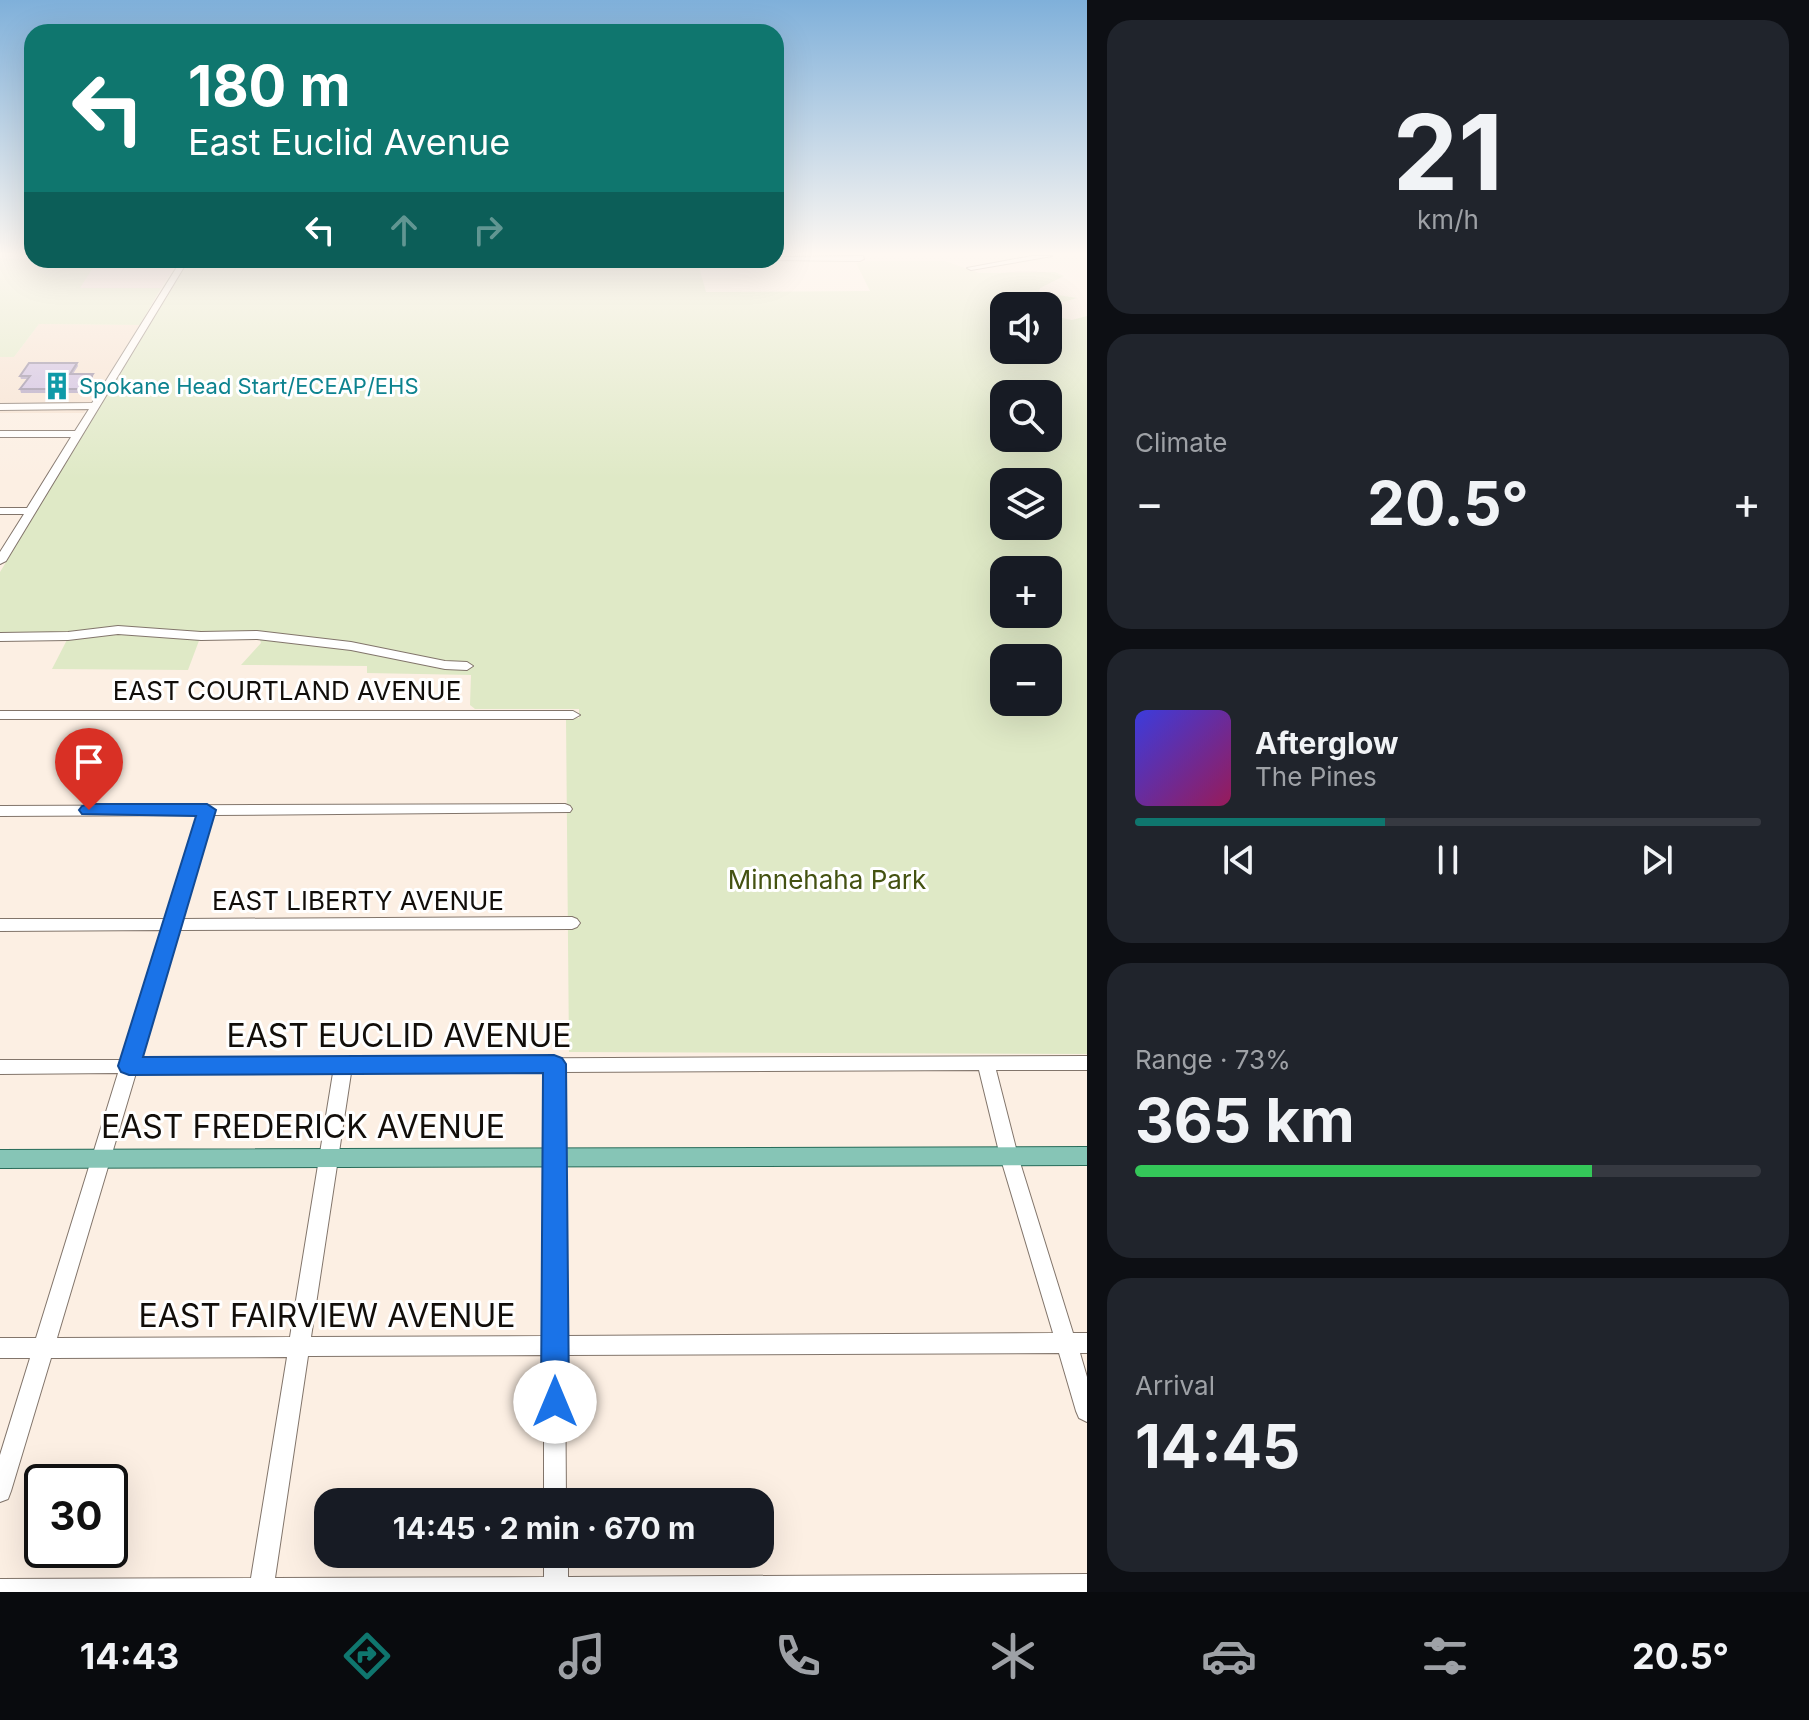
<!DOCTYPE html>
<html lang="en">
<head>
<meta charset="utf-8">
<style>
	:root { --surface:#171b24; --page:#20242c; --text:#f1f3f6; --muted:#9ea1a6; --line:#363941; --accent:#0f766e }
	body { margin:0; font-family:Inter,sans-serif; background:var(--page); color:var(--text); height:100vh; display:flex; flex-direction:column; font-size:30px; white-space:nowrap }
	* { box-sizing:border-box; margin:0 }
	p { font-size:26px; color:var(--muted) }
	.icon { flex:none; width:44px; height:44px; fill:none; stroke:currentColor; stroke-width:2; stroke-linecap:round; stroke-linejoin:round }
	.map { position:relative; flex:1; overflow:hidden }
	.sheet { display:flex; flex-direction:column; gap:20px; padding:20px; background:#0d0f14; width:722px }
	.sheet>* { flex:none }
	.hud { position:absolute; left:24px; top:24px; width:760px; height:244px; border-radius:24px; box-shadow:0 8px 32px #0002; background:#0f766e; color:#fff; overflow:hidden }
	.tools { position:absolute; left:990px; top:292px; display:grid; gap:16px }
	.tools a { display:grid; place-items:center; width:72px; height:72px; border-radius:16px; background:var(--surface); box-shadow:0 8px 32px #0002; font-size:40px }
	.speed { position:absolute; left:24px; top:1464px; display:flex; gap:16px; font-size:40px; font-weight:700; text-align:center }
	.speed>* { display:grid; place-content:center; width:104px; height:104px; border-radius:50%; background:var(--surface); box-shadow:0 8px 32px #0002; line-height:1 }
	.speed .limit { border:4px solid #111; border-radius:12px; background:#fff; color:#111 }
	.pin { position:absolute; display:grid; place-items:center; width:68px; height:68px; color:#fff; margin:-82px -34px; border-radius:50% 50% 50% 0; rotate:-45deg; box-shadow:0 0 8px #0007 }
	.pin .icon { rotate:45deg }
	.me { position:absolute; width:88px; margin:-44px; rotate:0deg; stroke-linejoin:round; filter:drop-shadow(0 0 6px #0008) }
	.turn { display:flex; align-items:center; gap:28px; height:168px; padding:0 32px; font-size:36px }
	.turn .icon { width:104px; height:104px; stroke-width:2.5 }
	.turn b { display:block; font-size:56px; line-height:68px }
	.lanes { display:flex; align-items:center; height:76px; padding:0 32px; background:#0003; justify-content:center; gap:40px; direction:ltr }
	.lanes .off { opacity:.35 }
	.big { font-size:60px; font-weight:700; line-height:1.1 }
	.sheet .widget { flex:1; display:flex; flex-direction:column; justify-content:center; gap:12px; min-width:0; padding:0 28px; border-radius:24px; background:var(--page) }
	.sheet .dial { align-items:center; gap:0 }
	.dial b { font-size:104px; line-height:1 }
	.song { display:flex; align-items:center; gap:24px }
	.cover { width:96px; height:96px; border-radius:12px; background:linear-gradient(135deg,hsl(240 70% 55%),hsl(330 70% 35%)) }
	.played { height:8px; border-radius:4px; background:linear-gradient(90deg,var(--accent) 40%,var(--line) 40%) }
	.keys { display:flex; justify-content:space-around; direction:ltr }
	.heat { display:flex; justify-content:space-between; align-items:center; font-size:44px; direction:ltr }
	.charge { height:12px; border-radius:6px; background:linear-gradient(90deg,#34c759 73%,var(--line) 0) }
	.trip { position:absolute; left:314px; top:1488px; width:460px; height:80px; border-radius:24px; background:var(--surface); box-shadow:0 8px 32px #0002; font-weight:700; line-height:80px; text-align:center }
	.tabs { display:flex; height:128px; justify-content:space-around; align-items:center; background:#090b0e; color:var(--muted) }
	.tabs .icon { width:56px; height:56px }
	.tabs .selected { color:var(--accent) }
	.tabs b { font-size:36px; color:var(--text) }
	main { display:flex; flex:1; min-height:0 }
	.map>svg:first-child { display:block }
</style>
</head>
<body>
<main>
<div class="map">
<svg width="1087" height="1592" viewBox="0 0 1087 1592">
	<rect width="100%" height="100%" fill="#fcefe3"/>
	<!-- built -->
	<polygon fill="#f6e2d1" points="39,324 140,325 84,413 0,413 0,357 14,357"/>
	<!-- industrial -->
	<polygon fill="#fbe0e3" points="96,263 169,263 175,265 161,288 79,288"/>
	<!-- green -->
	<g fill="#dfe9c6" fill-rule="evenodd">
		<polygon points="0,258 88,260 87,263 96,263 80,288 161,288 140,325 39,324 14,357 0,357"/>
		<path d="M697 260 706 292 870 291 856 263 868 261H945L979 273 1055 272 1064 276 1040 288 1039 292 1077 298 1048 306H1004V350H1048V315L1072 320 1087 316V1054L569 1052 566 718H579V709H475L470 705 471 675 367 673V666L241 665 261 643 259 637 200 638 188 670 52 669 70 634 0 633V572L188 262ZM1004 394H1048V438H1004ZM1004 482H1048V526H1004ZM1004 570H1048V614H1004ZM1004 658H1048V702H1004Z"/>
	</g>
	<g fill="none" stroke-linecap="round" stroke-linejoin="round">
		<defs>
			<g id="minor">
				<polygon points="863,256 864,259 860,261 773,260 776,260 776,257"/>
				<polygon points="1032,256 1052,256 971,270 967,268"/>
				<polygon points="89,260 193,260 187,262 6,561 0,564 0,552 24,514 0,514 0,508 27,508 71,437 0,437 0,431 75,431 89,409 0,410 0,404 92,403 180,262 92,263"/>
				<polygon points="425,260 643,260 639,262 429,262"/>
				<polygon points="118,626 201,632 257,631 351,642 445,661 467,662 473,666 467,670 445,669 351,650 257,639 201,640 118,634 68,640 0,641 0,633 68,632"/>
				<polygon points="0,711 573,711 580,715 573,719 0,719"/>
				<path d="M565 804 570 806 572 809 570 812 213 815 182 919 572 917 577 919 580 923 577 927 572 929 178 930 140 1060 1087 1056V1070H996L1018 1156 1073 1333H1087V1353H1080L1087 1377V1422L1079 1418 1076 1411 1059 1353 565 1355 566 1502H544V1355L308 1356 275 1578 544 1577V1554H568V1577L1087 1574V1592H0V1579L251 1578 287 1357 51 1358 11 1491 8 1499 0 1502V1455L30 1358H0V1338H36L118 1073 0 1074V1060H122L163 930 0 931V919H166L198 815 0 816V806ZM979 1070 1000 1156 1053 1333 565 1336 563 1072ZM545 1072 544 1336 311 1337 351 1073ZM136 1073H333L290 1337 57 1338Z"/>
			</g>
			<polygon id="major" points="1087,1147 1087,1165 0,1168 0,1150"/>
		</defs>
		<!-- minor casing -->
		<use href="#minor" stroke="#82756b" stroke-width="2"/>
		<!-- major casing -->
		<use href="#major" stroke="#296c5a" stroke-width="2"/>
		<!-- minor -->
		<use href="#minor" fill="#fff" fill-rule="evenodd"/>
		<!-- major -->
		<use href="#major" fill="#86c5b6" fill-rule="evenodd"/>
	</g>
	<!-- wall -->
	<polygon fill="#ae9fc1" points="77,363 78,366 73,374 93,377 83,393 21,393 20,389 28,379 21,379 20,376"/>
	<!-- shaded-wall -->
	<polygon fill="#8d829d" points="93,374 93,377 83,393 83,389"/>
	<!-- building -->
	<polygon fill="#cab9e0" stroke="#8d829d" stroke-width="2" points="29,363 77,363 70,374 93,374 83,389 20,389 30,376 20,376"/>
	<!-- sky -->
	<linearGradient id="sky" x2="0" y2="1"><stop stop-color="#7fb0da"/><stop offset="0.53" stop-color="#fef8f2"/><stop offset="1" stop-color="#fef8f2" stop-opacity="0"/></linearGradient>
	<rect width="1087" height="479" fill="url(#sky)"/>
	<!-- route -->
	<polygon fill="#1a73e8" stroke="#114b97" stroke-width="2" points="89,804 207,804 216,810 143,1057 554,1055 562,1058 566,1064 569,1402 565,1411 555,1415 545,1411 541,1402 543,1073 129,1075 121,1072 118,1066 196,816 82,814 79,810 82,806"/>
	<!-- icons -->
	<defs>
		<symbol id="building-bare" viewBox="-9 -9 18 18"><path d="M-4-6H4V6H1V3H-1V6H-4ZM-2.5-4.3h1.7v1.8h-1.7ZM.8-4.3h1.7v1.8H.8ZM-2.5-1h1.7V.8h-1.7ZM.8-1h1.7V.8H.8Z" fill="#0f9aa8" stroke="#fff" stroke-width="2.5" paint-order="stroke"/></symbol>
	</defs>
	<g fill-rule="evenodd">
		<use href="#building-bare" x="37" y="366" width="40" height="40"/>
	</g>
	<g text-anchor="middle" dominant-baseline="central" stroke-width="6" stroke-linejoin="round" paint-order="stroke">
		<!-- far-culture labels -->
		<g font-size="22" fill="#0d838f" stroke="#fff" text-anchor="start">
			<text x="79" y="386">Spokane Head Start/ECEAP/EHS</text>
		</g>
		<!-- street labels -->
		<g font-size="26" fill="#120e0a" stroke="#fff">
			<text x="287" y="690">EAST COURTLAND AVENUE</text>
			<text x="358" y="900">EAST LIBERTY AVENUE</text>
		</g>
		<!-- park labels -->
		<g font-size="26" fill="#445211" stroke="#fff">
			<text x="827" y="879">Minnehaha Park</text>
		</g>
		<!-- near-street labels -->
		<g font-size="32" fill="#120e0a" stroke="#fff">
			<text x="399" y="1035">EAST EUCLID AVENUE</text>
			<text x="303" y="1126">EAST FREDERICK AVENUE</text>
			<text x="327" y="1315">EAST FAIRVIEW AVENUE</text>
		</g>
	</g>
</svg>
<div class="tools">
<a><svg class="icon" aria-label="sound" viewBox="0 0 24 24"><path d="M4 9h4l5-4v14l-5-4H4zM17 9q2 3 0 6"/></svg></a>
<a><svg class="icon" aria-label="search" viewBox="0 0 24 24"><circle cx="10" cy="10" r="6"/><path d="M15 15l6 6"/></svg></a>
<a><svg class="icon" aria-label="layers" viewBox="0 0 24 24"><path d="M12 4l9 5-9 5-9-5zM3 14l9 5 9-5"/></svg></a>
<a>+</a>
<a>−</a>
</div>
<div class="speed"><div class="limit">30</div></div>
<div class="pin" style="left:89px;top:810px;background:#d93025"><svg class="icon" aria-label="arrive" viewBox="0 0 24 24"><path d="M6 21V4h12l-3 4 3 4H6"/></svg></div>
<svg class="me" style="left:555px;top:1402px" viewBox="-20 -20 40 40"><circle r="19" fill="#fff"/><path d="M0-13L10 11 0 6-10 11z" fill="#1a73e8"/></svg>
<div class="trip">14:45 · 2 min · 670 m</div>
<div class="hud">
<div class="turn"><svg class="icon" aria-label="left" viewBox="0 0 24 24"><path d="M17 20v-9H6M10 6l-5 5 5 5"/></svg><div><b>180 m</b>East Euclid Avenue</div></div>
<div class="lanes"><svg class="icon" aria-label="left" viewBox="0 0 24 24"><path d="M17 20v-9H6M10 6l-5 5 5 5"/></svg><svg class="icon off" aria-label="ahead" viewBox="0 0 24 24"><path d="M12 20V5M6 11l6-6 6 6"/></svg><svg class="icon off" aria-label="right" viewBox="0 0 24 24"><path d="M7 20v-9h11M14 6l5 5-5 5"/></svg></div>
</div>
</div>
<section class="sheet">
<div class="widget dial"><b>21</b><p>km/h</p></div>
<div class="widget"><p>Climate</p>
<div class="heat"><a>−</a><b class="big">20.5°</b><a>+</a></div>
</div>
<div class="widget">
<div class="song"><i class="cover"></i><div><b>Afterglow</b><p>The Pines</p></div></div>
<div class="played"></div>
<div class="keys"><svg class="icon" aria-label="previous" viewBox="0 0 24 24"><path d="M18 5L8 12l10 7zM5 5v14"/></svg><svg class="icon" aria-label="pause" viewBox="0 0 24 24"><path d="M8 5v14M16 5v14"/></svg><svg class="icon" aria-label="next" viewBox="0 0 24 24"><path d="M6 5l10 7-10 7zM19 5v14"/></svg></div>
</div>
<div class="widget"><p>Range · 73%</p><b class="big">365 km</b><div class="charge"></div></div>
<div class="widget"><p>Arrival</p><b class="big">14:45</b></div>
</section>
</main>
<nav class="tabs">
<b>14:43</b>
<svg class="icon selected" aria-label="directions" viewBox="0 0 24 24"><path d="M12 3l9 9-9 9-9-9zM9 14v-3h6M13 9l2 2-2 2"/></svg>
<svg class="icon" aria-label="music" viewBox="0 0 24 24"><path d="M9 18V5l10-2v13"/><circle cx="6" cy="18" r="3"/><circle cx="16" cy="16" r="3"/></svg>
<svg class="icon" aria-label="phone" viewBox="0 0 24 24"><path d="M5 4h4l2 5-3 2q2 4 5 5l2-3 5 2v4C11 20 4 13 5 4z"/></svg>
<svg class="icon" aria-label="climate" viewBox="0 0 24 24"><path d="M12 3v18M4 7l16 10M4 17L20 7"/></svg>
<svg class="icon" aria-label="car" viewBox="0 0 24 24"><path d="M5 17H2v-5l4-1 3-4h7l3 4 3 1v5h-3M9 17h6M6 11h13"/><circle cx="7" cy="17" r="2"/><circle cx="17" cy="17" r="2"/></svg>
<svg class="icon" aria-label="filters" viewBox="0 0 24 24"><path d="M4 7h16M4 17h16"/><circle cx="9" cy="7" r="2"/><circle cx="15" cy="17" r="2"/></svg>
<b>20.5°</b>
</nav>
</body>
</html>
